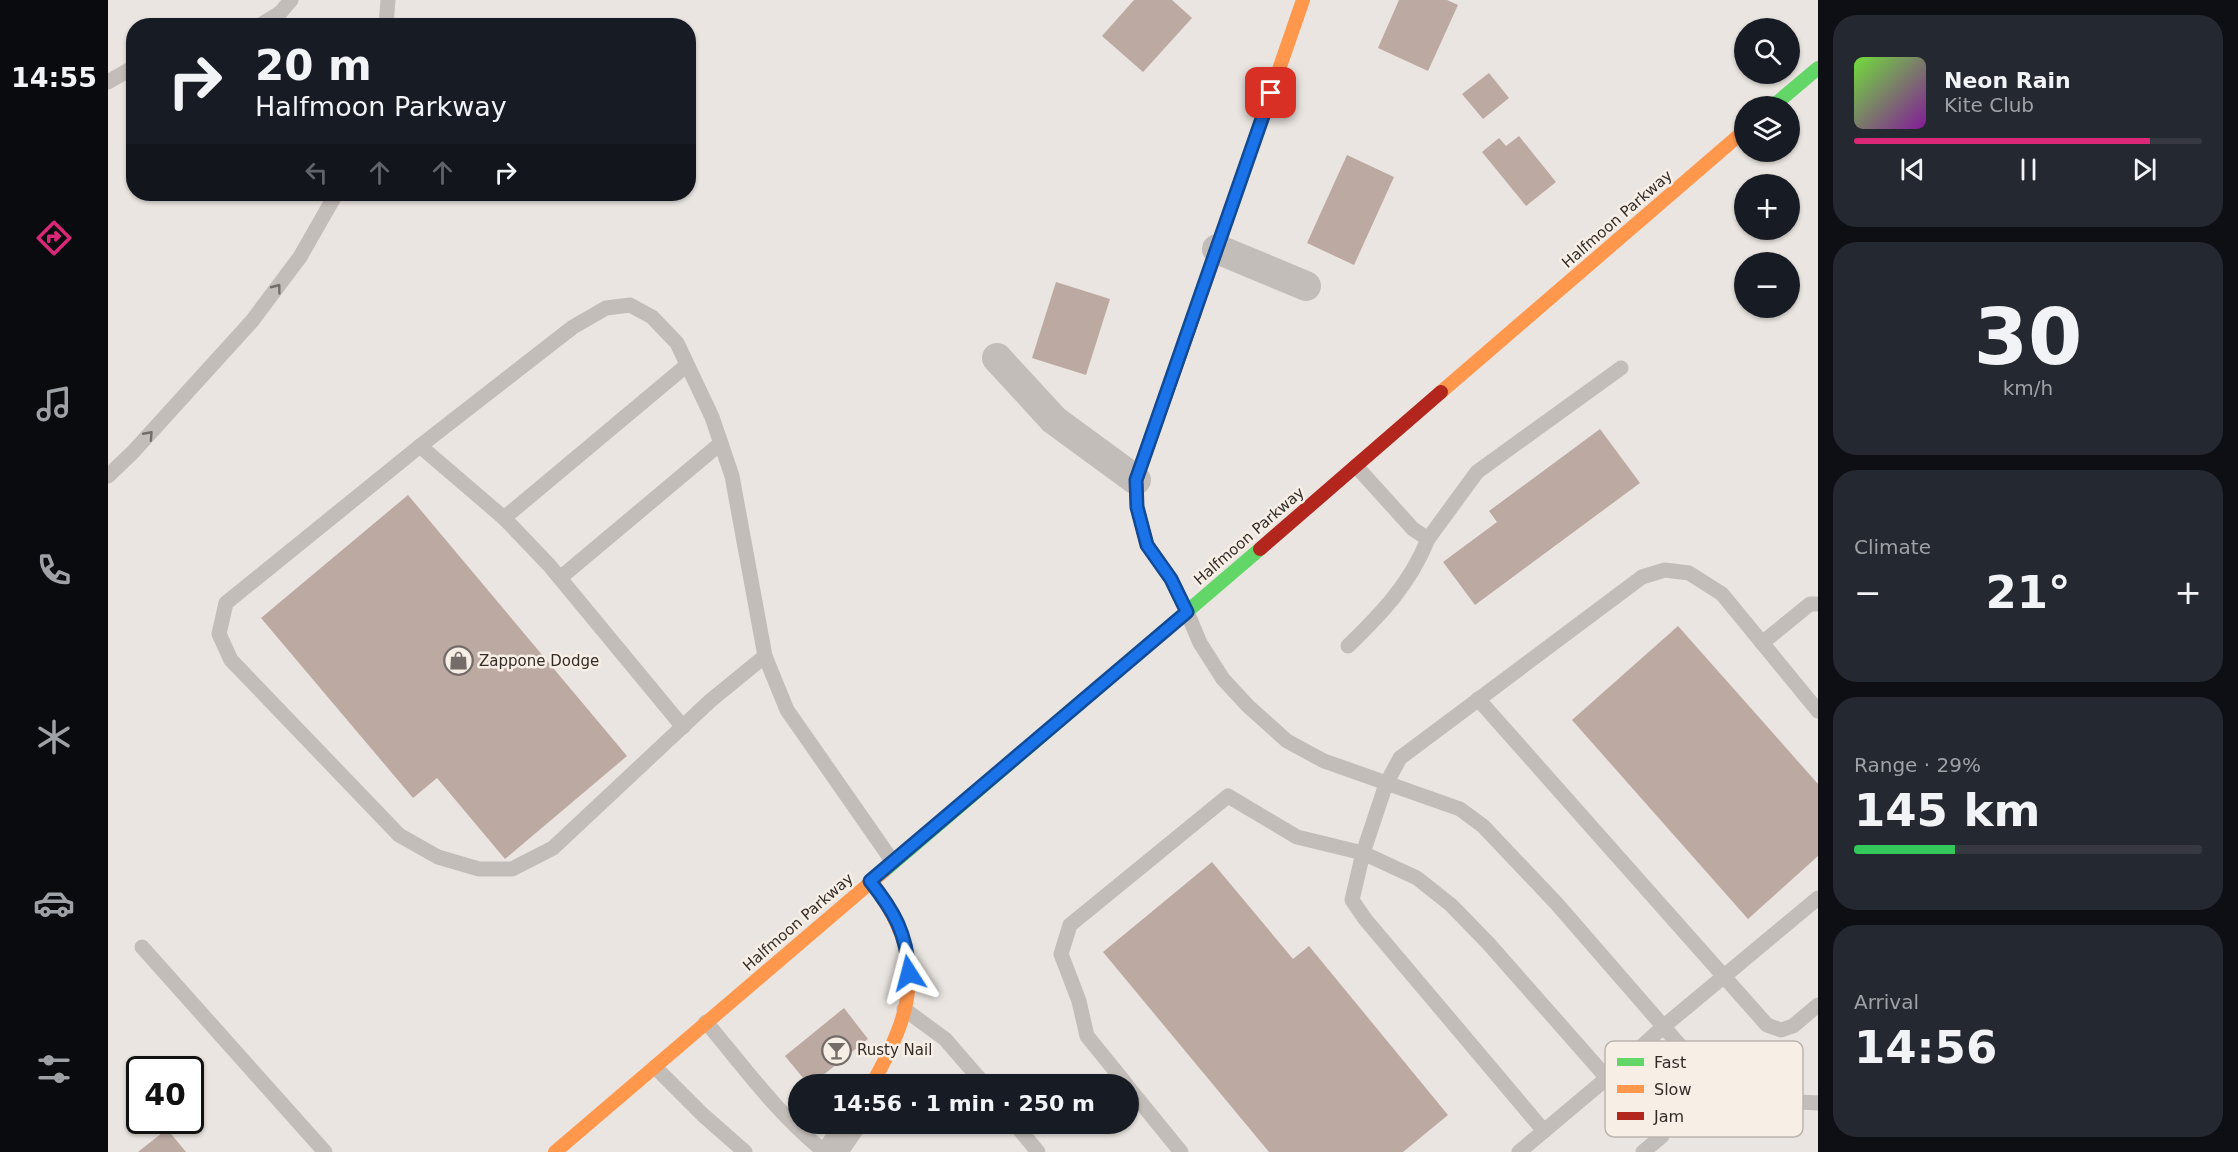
<!DOCTYPE html>
<html lang="en">
<head>
<meta charset="utf-8">
<style>
	:root { --surface:#171b24; --page:#242831; --text:#f1f3f6; --muted:#9ea1a6; --line:#363941; --accent:#db2777 }
	body { margin:0; font-family:"DejaVu Sans",sans-serif; background:var(--page); color:var(--text); height:100vh; display:flex; flex-direction:column; font-size:22px; white-space:nowrap }
	* { box-sizing:border-box; margin:0 }
	p { font-size:20px; color:var(--muted) }
	.icon { flex:none; width:33px; height:33px; fill:none; stroke:currentColor; stroke-width:2; stroke-linecap:round; stroke-linejoin:round }
	.map { position:relative; flex:1; overflow:hidden }
	.sheet { display:flex; flex-direction:column; gap:15px; padding:15px; background:#0d0f14; width:420px }
	.sheet>* { flex:none }
	.banner { position:absolute; left:18px; top:18px; width:570px; height:183px; border-radius:24px; box-shadow:0 2px 4px #0004; background:#171b24; color:var(--text); overflow:hidden }
	.fabs { position:absolute; left:1626px; top:18px; display:grid; gap:12px }
	.fabs a { display:grid; place-items:center; width:66px; height:66px; border-radius:50%; background:var(--surface); box-shadow:0 2px 4px #0004; font-size:30px }
	.speed { position:absolute; left:18px; top:1056px; display:flex; gap:12px; font-size:30px; font-weight:700; text-align:center }
	.speed>* { display:grid; place-content:center; width:78px; height:78px; border-radius:50%; background:var(--surface); box-shadow:0 2px 4px #0004; line-height:1 }
	.speed .limit { border:3px solid #111; border-radius:9px; background:#fff; color:#111 }
	.pin { position:absolute; display:grid; place-items:center; width:51px; height:51px; color:#fff; margin:-26px; border-radius:12px; box-shadow:0 3px 9px #0006 }
	.me { position:absolute; width:66px; margin:-33px; rotate:351deg; stroke-linejoin:round; filter:drop-shadow(0 0 4px #0008) }
	.turn { display:flex; align-items:center; gap:21px; height:126px; padding:0 30px; font-size:27px }
	.turn .icon { width:78px; height:78px; stroke-width:2.5 }
	.turn b { display:block; font-size:42px; line-height:51px }
	.lanes { display:flex; align-items:center; height:57px; padding:0 30px; background:#0003; justify-content:center; gap:30px; direction:ltr }
	.lanes .off { opacity:.35 }
	.big { font-size:45px; font-weight:700; line-height:1.1 }
	.sheet .card { flex:1; display:flex; flex-direction:column; justify-content:center; gap:9px; min-width:0; padding:0 21px; border-radius:24px; background:var(--page) }
	.sheet .dial { align-items:center; gap:0 }
	.dial b { font-size:78px; line-height:1 }
	.song { display:flex; align-items:center; gap:18px }
	.cover { width:72px; height:72px; border-radius:9px; background:linear-gradient(135deg,hsl(100 70% 55%),hsl(290 70% 35%)) }
	.played { height:6px; border-radius:3px; background:linear-gradient(90deg,var(--accent) 85%,var(--line) 85%) }
	.keys { display:flex; justify-content:space-around; direction:ltr }
	.heat { display:flex; justify-content:space-between; align-items:center; font-size:33px; direction:ltr }
	.charge { height:9px; border-radius:4px; background:linear-gradient(90deg,#34c759 29%,var(--line) 0) }
	.trip { position:absolute; left:680px; top:1074px; width:351px; height:60px; border-radius:30px; background:var(--surface); box-shadow:0 2px 4px #0004; font-weight:700; line-height:60px; text-align:center }
	main { display:flex; flex:1; min-height:0 }
	.tabs { display:flex; flex-direction:column; width:108px; justify-content:space-around; align-items:center; background:#090b0e; color:var(--muted) }
	.tabs .icon { width:42px; height:42px }
	.tabs .current { color:var(--accent) }
	.tabs b { font-size:27px; color:var(--text) }
	.map>svg:first-child { display:block }
</style>
</head>
<body>
<main>
<nav class="tabs">
<b>14:55</b>
<svg class="icon current" aria-label="directions" viewBox="0 0 24 24"><path d="M12 3l9 9-9 9-9-9zM9 14v-3h6M13 9l2 2-2 2"/></svg>
<svg class="icon" aria-label="music" viewBox="0 0 24 24"><path d="M9 18V5l10-2v13"/><circle cx="6" cy="18" r="3"/><circle cx="16" cy="16" r="3"/></svg>
<svg class="icon" aria-label="phone" viewBox="0 0 24 24"><path d="M5 4h4l2 5-3 2q2 4 5 5l2-3 5 2v4C11 20 4 13 5 4z"/></svg>
<svg class="icon" aria-label="climate" viewBox="0 0 24 24"><path d="M12 3v18M4 7l16 10M4 17L20 7"/></svg>
<svg class="icon" aria-label="car" viewBox="0 0 24 24"><path d="M5 17H2v-5l4-1 3-4h7l3 4 3 1v5h-3M9 17h6M6 11h13"/><circle cx="7" cy="17" r="2"/><circle cx="17" cy="17" r="2"/></svg>
<svg class="icon" aria-label="filters" viewBox="0 0 24 24"><path d="M4 7h16M4 17h16"/><circle cx="9" cy="7" r="2"/><circle cx="15" cy="17" r="2"/></svg>
</nav>
<div class="map">
<svg width="1710" height="1152" viewBox="0 0 1710 1152">
	<rect width="100%" height="100%" fill="#eae5e0"/>
	<!-- building -->
	<g fill="#bca9a2">
		<polygon points="1026,0 1064,0 1084,18 1035,72 994,36"/>
		<polygon points="1291,0 1339,0 1350,5 1320,71 1270,48"/>
		<polygon points="1381,73 1401,98 1375,119 1354,94"/>
		<polygon points="1411,136 1448,182 1418,206 1374,152 1391,138 1398,146"/>
		<polygon points="1239,155 1286,177 1246,265 1199,243"/>
		<polygon points="948,282 1002,299 978,375 924,358"/>
		<polygon points="1492,429 1532,483 1367,605 1335,562 1389,522 1381,511"/>
		<polygon points="300,495 519,756 397,859 329,778 305,798 153,618"/>
		<polygon points="1570,626 1710,784 1710,856 1640,919 1464,720"/>
		<polygon points="1104,862 1185,959 1201,946 1340,1115 1295,1152 1161,1152 995,952"/>
		<polygon points="736,1008 760,1039 704,1084 700,1084 677,1056"/>
		<polygon points="59,1129 78,1152 30,1152"/>
	</g>
	<g fill="none" stroke-linecap="round" stroke-linejoin="round">
		<!-- lane -->
		<g stroke="#c3bdb9" stroke-width="15">
			<polyline points="151,26 172,13 183,0"/>
			<polyline points="278,26 280,0"/>
			<polyline points="0,82 26,67"/>
			<polyline points="312,446 396,518 579,365"/>
			<polyline points="1248,466 1305,529 1320,539 1369,472 1513,368"/>
			<polyline points="0,476 25,452 144,321 192,257 228,194"/>
			<polyline points="396,518 441,565 575,727"/>
			<polyline points="452,578 613,443"/>
			<polyline points="1079,612 1092,643 1115,679 1140,706 1179,741 1216,761 1352,809 1375,826 1449,904 1581,1056 1614,1082 1646,1096 1671,1101 1710,1103"/>
			<polyline points="1654,643 1702,604 1710,604"/>
			<path d="M1240 646C1274 613 1302 584 1320 539"/>
			<polyline points="657,656 602,701 445,848 404,869 371,869 330,857 291,835 123,660 111,634 118,603 312,446 465,327 498,308 522,305 544,317 569,343 604,417 624,476 657,656 679,710 785,862"/>
			<polyline points="1370,699 1659,1025 1673,1030 1685,1026 1710,1005"/>
			<polyline points="1710,711 1614,594 1581,573 1557,570 1534,577 1292,758 1278,784 1255,853 1309,878 1343,905 1380,943 1499,1078 1555,1027 1710,898"/>
			<polyline points="34,947 217,1152"/>
			<polyline points="796,1009 837,1039 876,1084"/>
			<path d="M598 1022C636 1067 671 1116 717 1152"/>
			<polyline points="547,1067 595,1115 637,1152"/>
			<polyline points="1018,1084 979,1036 971,1001 953,954 962,925 1120,796 1189,837 1255,853 1244,900 1257,919 1436,1131"/>
			<polyline points="1020,1087 1073,1152"/>
			<polyline points="907,1124 930,1152"/>
			<polyline points="1411,1152 1499,1078 1554,1136 1535,1152"/>
		</g>
		<!-- street -->
		<g stroke="#c3bdb9" stroke-width="30">
			<polyline points="1109,249 1198,286"/>
			<polyline points="889,358 946,420 1028,480"/>
			<polyline points="724,1152 743,1124"/>
		</g>
		<!-- fast -->
		<g stroke="#63d668" stroke-width="14">
			<polyline points="1665,106 1710,68"/>
			<polyline points="776,871 1152,549"/>
		</g>
		<!-- slow -->
		<g stroke="#ff974d" stroke-width="14">
			<polyline points="1087,312 1195,0"/>
			<polyline points="1333,392 1636,131"/>
			<path d="M762 881C819 954 808 1007 764 1084"/>
			<polyline points="447,1152 776,871"/>
		</g>
		<!-- jam -->
		<g stroke="#b3261e" stroke-width="14">
			<polyline points="1152,549 1333,392"/>
			<polyline points="1079,612 1063,579 1039,545 1029,507 1028,480 1087,312"/>
		</g>
	</g>
	<!-- one-way arrows -->
	<defs><path id="oneway-chevron" d="M-2-3.5L2.5 0L-2 3.5" fill="none" stroke-width="1.6" stroke-linecap="round" stroke-linejoin="round" transform="scale(1.5)"/></defs>
	<g stroke="#746d69">
		<use href="#oneway-chevron" transform="translate(169 288) rotate(-53)"/>
		<use href="#oneway-chevron" transform="translate(41 435) rotate(-48)"/>
	</g>
	<g fill="none" stroke-linecap="round" stroke-linejoin="round">
		<defs>
			<path id="route" d="M801 973C799 934 786 911 762 881L1079 612 1063 579 1039 545 1029 507 1028 480 1163 93"/>
		</defs>
		<!-- route casing -->
		<use href="#route" stroke="#114b97" stroke-width="15"/>
		<!-- route -->
		<use href="#route" stroke="#1a73e8" stroke-width="10"/>
	</g>
	<!-- icons -->
	<defs>
		<symbol id="shop-ring" viewBox="-11 -11 22 22"><circle r="9.5" fill="#f7efe6" stroke="#736c68" stroke-width="1.5"/><path d="M-5-2.5h2.3a2.7 3.5 0 0 1 5.4 0H5L5.5 6h-11ZM-1.5-2.5h3a1.5 2.3 0 0 0-3 0Z" fill="#736c68"/></symbol>
		<symbol id="bar-ring" viewBox="-11 -11 22 22"><circle r="9.5" fill="#f7efe6" stroke="#736c68" stroke-width="1.5"/><path d="M-6-5H6L.8 .8V4.5H3.5V6h-7V4.5H-.8V.8Z" fill="#736c68"/></symbol>
	</defs>
	<g fill-rule="evenodd">
		<use href="#shop-ring" x="334" y="644" width="33" height="33"/>
		<use href="#bar-ring" x="712" y="1034" width="33" height="33"/>
	</g>
	<g text-anchor="middle" dominant-baseline="central" stroke-width="5" stroke-linejoin="round" paint-order="stroke">
		<!-- street labels -->
		<g font-size="15" fill="#332b27" stroke="#f7efe6">
			<text transform="translate(1509 219) rotate(-41)">Halfmoon Parkway</text>
			<text transform="translate(1141 536) rotate(-41)">Halfmoon Parkway</text>
			<text transform="translate(690 922) rotate(-41)">Halfmoon Parkway</text>
		</g>
		<!-- poi labels -->
		<g font-size="15" fill="#332b27" stroke="#f7efe6" text-anchor="start">
			<text x="371" y="661">Zappone Dodge</text>
			<text x="749" y="1050">Rusty Nail</text>
		</g>
	</g>
	<!-- legend -->
	<rect x="1497" y="1041" width="198" height="96" rx="9" fill="#f7efe6" stroke="#bcb4ad" stroke-width="1.5"/>
	<rect x="1509" y="1058" width="27" height="8" fill="#63d668"/>
	<rect x="1509" y="1085" width="27" height="8" fill="#ff974d"/>
	<rect x="1509" y="1112" width="27" height="8" fill="#b3261e"/>
	<g font-size="16" fill="#332b27">
		<text x="1546" y="1068">Fast</text>
		<text x="1546" y="1095">Slow</text>
		<text x="1546" y="1122">Jam</text>
	</g>
</svg>
<div class="fabs">
<a><svg class="icon" aria-label="search" viewBox="0 0 24 24"><circle cx="10" cy="10" r="6"/><path d="M15 15l6 6"/></svg></a>
<a><svg class="icon" aria-label="layers" viewBox="0 0 24 24"><path d="M12 4l9 5-9 5-9-5zM3 14l9 5 9-5"/></svg></a>
<a>+</a>
<a>−</a>
</div>
<div class="speed"><div class="limit">40</div></div>
<div class="pin" style="left:1163px;top:93px;background:#d93025"><svg class="icon" aria-label="arrive" viewBox="0 0 24 24"><path d="M6 21V4h12l-3 4 3 4H6"/></svg></div>
<svg class="me" style="left:801px;top:973px" viewBox="-20 -20 40 40"><path d="M0-17L14 15 0 8-14 15z" fill="#1a73e8" stroke="#fff" stroke-width="4"/></svg>
<div class="trip">14:56 · 1 min · 250 m</div>
<div class="banner">
<div class="turn"><svg class="icon" aria-label="right" viewBox="0 0 24 24"><path d="M7 20v-9h11M14 6l5 5-5 5"/></svg><div><b>20 m</b>Halfmoon Parkway</div></div>
<div class="lanes"><svg class="icon off" aria-label="left" viewBox="0 0 24 24"><path d="M17 20v-9H6M10 6l-5 5 5 5"/></svg><svg class="icon off" aria-label="ahead" viewBox="0 0 24 24"><path d="M12 20V5M6 11l6-6 6 6"/></svg><svg class="icon off" aria-label="ahead" viewBox="0 0 24 24"><path d="M12 20V5M6 11l6-6 6 6"/></svg><svg class="icon" aria-label="right" viewBox="0 0 24 24"><path d="M7 20v-9h11M14 6l5 5-5 5"/></svg></div>
</div>
</div>
<section class="sheet">
<div class="card">
<div class="song"><i class="cover"></i><div><b>Neon Rain</b><p>Kite Club</p></div></div>
<div class="played"></div>
<div class="keys"><svg class="icon" aria-label="previous" viewBox="0 0 24 24"><path d="M18 5L8 12l10 7zM5 5v14"/></svg><svg class="icon" aria-label="pause" viewBox="0 0 24 24"><path d="M8 5v14M16 5v14"/></svg><svg class="icon" aria-label="next" viewBox="0 0 24 24"><path d="M6 5l10 7-10 7zM19 5v14"/></svg></div>
</div>
<div class="card dial"><b>30</b><p>km/h</p></div>
<div class="card"><p>Climate</p>
<div class="heat"><a>−</a><b class="big">21°</b><a>+</a></div>
</div>
<div class="card"><p>Range · 29%</p><b class="big">145 km</b><div class="charge"></div></div>
<div class="card"><p>Arrival</p><b class="big">14:56</b></div>
</section>
</main>
</body>
</html>
